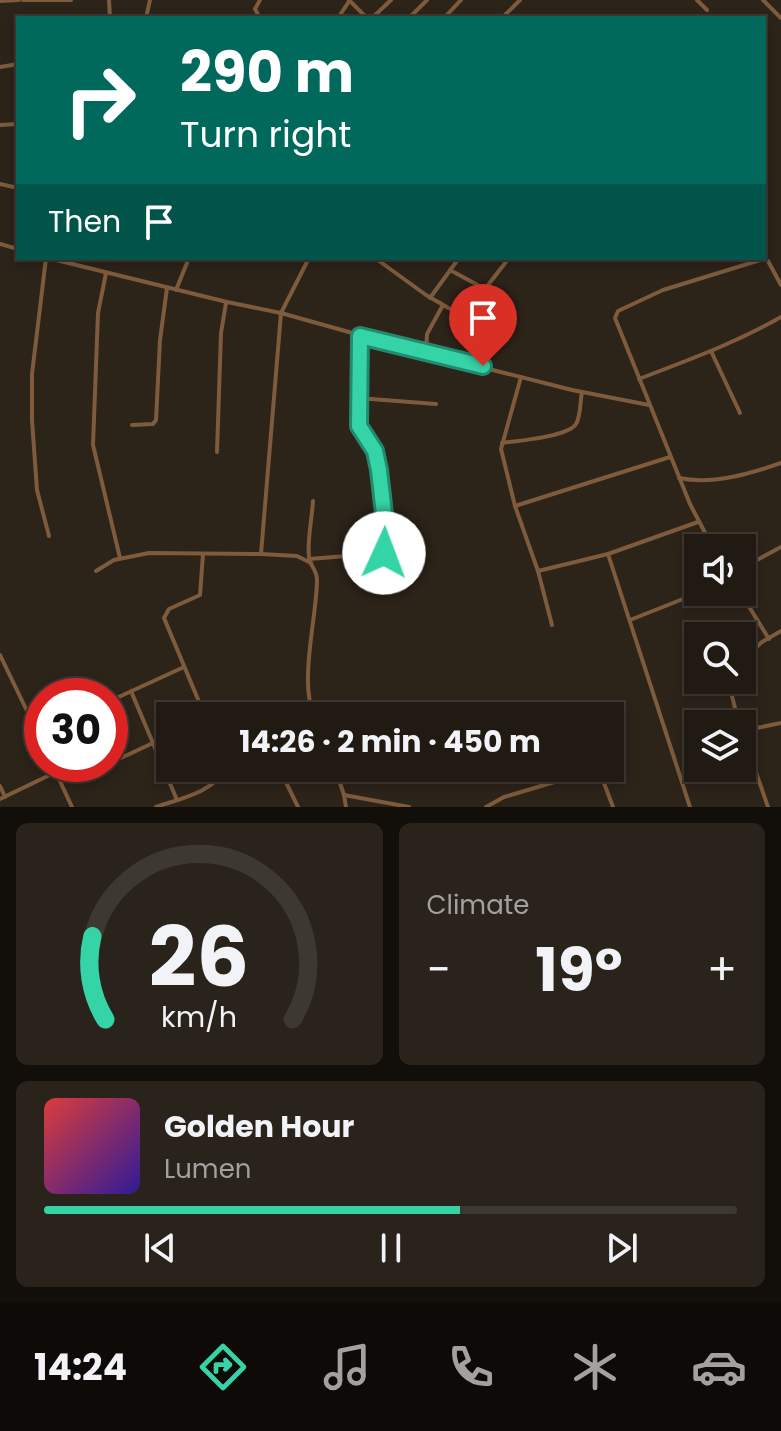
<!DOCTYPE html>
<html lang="en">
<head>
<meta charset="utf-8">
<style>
	:root { --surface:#211a13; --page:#29231c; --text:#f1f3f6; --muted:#a2a1a0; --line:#3e3833; --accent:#35d4a7 }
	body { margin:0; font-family:Poppins,sans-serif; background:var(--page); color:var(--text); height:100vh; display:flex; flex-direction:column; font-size:30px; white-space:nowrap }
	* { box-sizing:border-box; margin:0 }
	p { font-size:26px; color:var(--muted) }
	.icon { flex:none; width:44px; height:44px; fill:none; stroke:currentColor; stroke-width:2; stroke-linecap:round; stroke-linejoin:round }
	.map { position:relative; height:807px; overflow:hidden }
	.sheet { display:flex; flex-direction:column; gap:16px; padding:16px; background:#120e0a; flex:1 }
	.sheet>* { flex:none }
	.guide { position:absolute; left:16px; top:16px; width:750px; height:244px; border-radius:0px; box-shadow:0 4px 12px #0003,0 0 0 2px var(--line); background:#00695c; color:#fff; overflow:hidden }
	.fabs { position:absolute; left:684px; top:534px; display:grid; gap:16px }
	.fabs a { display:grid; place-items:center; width:72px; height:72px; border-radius:0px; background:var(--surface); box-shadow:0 4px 12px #0003,0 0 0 2px var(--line); font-size:40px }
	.speed { position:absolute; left:24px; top:678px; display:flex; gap:16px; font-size:40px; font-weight:700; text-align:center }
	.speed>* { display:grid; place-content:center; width:104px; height:104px; border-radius:50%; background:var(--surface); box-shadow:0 4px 12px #0003,0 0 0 2px var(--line); line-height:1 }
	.speed .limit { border:12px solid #d22; background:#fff; color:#111 }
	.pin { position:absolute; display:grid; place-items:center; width:68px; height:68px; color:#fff; margin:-82px -34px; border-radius:50% 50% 50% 0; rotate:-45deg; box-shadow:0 0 8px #0007 }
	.pin .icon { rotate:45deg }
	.me { position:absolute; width:88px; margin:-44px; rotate:2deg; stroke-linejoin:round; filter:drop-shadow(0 0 6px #0008) }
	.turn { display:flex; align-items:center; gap:28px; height:168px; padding:0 32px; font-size:36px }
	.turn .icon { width:104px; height:104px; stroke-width:2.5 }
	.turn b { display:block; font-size:56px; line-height:68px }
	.then { display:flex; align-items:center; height:76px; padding:0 32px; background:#0003; gap:16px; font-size:30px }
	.big { font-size:60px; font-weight:700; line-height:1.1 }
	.sheet .tile { flex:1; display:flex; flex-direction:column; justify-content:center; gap:12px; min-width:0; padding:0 28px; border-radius:12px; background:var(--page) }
	.sheet .dial { align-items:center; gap:0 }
	.dial svg { height:208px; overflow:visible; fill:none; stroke:var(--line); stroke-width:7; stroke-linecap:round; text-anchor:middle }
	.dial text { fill:var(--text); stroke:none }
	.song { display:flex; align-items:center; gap:24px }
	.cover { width:96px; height:96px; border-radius:12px; background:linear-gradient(135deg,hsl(0 70% 55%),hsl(250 70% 35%)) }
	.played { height:8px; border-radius:4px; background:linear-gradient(90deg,var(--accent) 60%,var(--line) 60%) }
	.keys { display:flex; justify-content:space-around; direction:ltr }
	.heat { display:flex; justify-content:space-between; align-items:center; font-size:44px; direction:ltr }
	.sheet .tiles { flex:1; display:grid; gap:16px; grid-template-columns:1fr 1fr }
	.tile:last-child { grid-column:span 2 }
	.trip { position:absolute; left:156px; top:702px; width:468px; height:80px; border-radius:0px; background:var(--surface); box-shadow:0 4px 12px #0003,0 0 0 2px var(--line); font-weight:700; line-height:80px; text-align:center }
	.menu { display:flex; height:128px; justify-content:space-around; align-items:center; background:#0d0a08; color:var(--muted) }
	.menu .icon { width:56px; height:56px }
	.menu .on { color:var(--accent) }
	.menu b { font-size:36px; color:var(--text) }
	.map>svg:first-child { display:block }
</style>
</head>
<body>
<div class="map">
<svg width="781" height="807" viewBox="0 0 781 807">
	<rect width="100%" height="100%" fill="#2c2319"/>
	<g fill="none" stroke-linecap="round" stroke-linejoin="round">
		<!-- street -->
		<g stroke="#7d5b3c" stroke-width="4">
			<polyline points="23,0 71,0"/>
			<polyline points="109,0 110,18"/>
			<polyline points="260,0 255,9 260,18"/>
			<polyline points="349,0 367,18"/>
			<polyline points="697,0 707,10"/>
			<polyline points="763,0 781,18"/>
			<polyline points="0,1 19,0"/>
			<polyline points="146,18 150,0"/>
			<polyline points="338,18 350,0"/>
			<polyline points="372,18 391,0"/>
			<polyline points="409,18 427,0"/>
			<polyline points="444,18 461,0"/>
			<polyline points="502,18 520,0"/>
			<polyline points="0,67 18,64"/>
			<polyline points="0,125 18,124"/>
			<polyline points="0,184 18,188"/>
			<polyline points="0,244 18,249"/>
			<polyline points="46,258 32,374 32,420 37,490 49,536"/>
			<polyline points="48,258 227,302 281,313 406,348 572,390 649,405"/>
			<polyline points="375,258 426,295 459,314 471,307 509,258"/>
			<polyline points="450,270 485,289"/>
			<polyline points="106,273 98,313 93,445 120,558"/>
			<polyline points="176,290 189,258"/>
			<polyline points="430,298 459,258"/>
			<polyline points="711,351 740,413"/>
			<polyline points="426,353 427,334 443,305"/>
			<polyline points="521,377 501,449 515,506 538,571 552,625"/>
			<path d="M639 379C688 360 736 343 781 317"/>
			<polyline points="358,398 436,404"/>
			<polyline points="132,425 153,424 156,420 160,340 167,288"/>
			<path d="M502 443C517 441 568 437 576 424 581 416 580 401 582 392"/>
			<polyline points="217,452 221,333 226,303"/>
			<path d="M679 478C712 485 750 474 781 463"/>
			<path d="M313 501C312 519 307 540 309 557 310 566 317 570 317 580 317 616 298 686 315 716"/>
			<polyline points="515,506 670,457"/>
			<polyline points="713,548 690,504 615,318 618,311 663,290 764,259 768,261 781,285"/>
			<polyline points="203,554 200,595 169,609 164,618 205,716"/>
			<polyline points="261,554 281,313 309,258"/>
			<polyline points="608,554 690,807"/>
			<polyline points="309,559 384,553 388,549 379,470 375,451 359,426 360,336"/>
			<polyline points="742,568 781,547"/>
			<polyline points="96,571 114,560 149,553 261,554 297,556 311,563"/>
			<polyline points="538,571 608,554 698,522"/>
			<polyline points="740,592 769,639"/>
			<polyline points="630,620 683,599 698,582"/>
			<polyline points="0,655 42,742"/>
			<polyline points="742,660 762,642 781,631"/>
			<polyline points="728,680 739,724"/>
			<polyline points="131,691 177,800"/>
			<polyline points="110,701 184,667"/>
			<polyline points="246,716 247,707 257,702 309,705"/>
			<polyline points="742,731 781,723"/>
			<polyline points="742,732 768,807"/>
			<polyline points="110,763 153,743"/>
			<polyline points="52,764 72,807"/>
			<polyline points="100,767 107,764"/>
			<polyline points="279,768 298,807"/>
			<polyline points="335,768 344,795 409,807"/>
			<polyline points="222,775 266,768"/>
			<polyline points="0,786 5,797"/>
			<polyline points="344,795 346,807"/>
			<polyline points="0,799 56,772"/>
			<path d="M156 807C179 799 215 792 225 768"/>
			<polyline points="486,807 504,797 588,772 601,775 613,807"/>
		</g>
	</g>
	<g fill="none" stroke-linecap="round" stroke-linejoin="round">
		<defs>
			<polyline id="route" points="384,553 388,549 379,470 375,451 359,426 360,336 483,366"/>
		</defs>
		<!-- route casing -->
		<use href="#route" stroke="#228a6d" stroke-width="20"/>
		<!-- route -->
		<use href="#route" stroke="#35d4a7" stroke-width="14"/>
	</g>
</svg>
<div class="fabs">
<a><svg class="icon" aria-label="sound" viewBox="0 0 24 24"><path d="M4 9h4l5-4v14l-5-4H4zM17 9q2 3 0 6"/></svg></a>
<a><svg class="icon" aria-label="search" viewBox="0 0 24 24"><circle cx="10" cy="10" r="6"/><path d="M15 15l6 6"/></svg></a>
<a><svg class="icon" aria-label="layers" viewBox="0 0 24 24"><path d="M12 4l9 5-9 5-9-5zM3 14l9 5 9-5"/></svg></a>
</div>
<div class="speed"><div class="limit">30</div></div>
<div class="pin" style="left:483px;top:366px;background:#d93025"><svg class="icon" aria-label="arrive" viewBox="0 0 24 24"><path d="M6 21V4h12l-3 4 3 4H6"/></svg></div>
<svg class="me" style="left:384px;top:553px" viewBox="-20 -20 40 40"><circle r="19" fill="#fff"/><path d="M0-13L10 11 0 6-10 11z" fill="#35d4a7"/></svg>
<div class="trip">14:26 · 2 min · 450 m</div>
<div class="guide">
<div class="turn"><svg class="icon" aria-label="right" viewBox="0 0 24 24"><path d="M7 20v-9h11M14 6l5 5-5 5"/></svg><div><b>290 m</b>Turn right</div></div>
<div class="then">Then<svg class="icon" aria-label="arrive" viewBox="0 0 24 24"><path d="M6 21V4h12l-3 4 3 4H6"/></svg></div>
</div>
</div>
<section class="sheet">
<div class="tiles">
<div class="tile dial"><svg viewBox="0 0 100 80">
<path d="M14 69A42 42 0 1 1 86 69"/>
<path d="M14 69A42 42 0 0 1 9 37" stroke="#35d4a7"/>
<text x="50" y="56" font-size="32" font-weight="700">26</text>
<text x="50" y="72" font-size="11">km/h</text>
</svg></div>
<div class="tile"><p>Climate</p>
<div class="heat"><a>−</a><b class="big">19°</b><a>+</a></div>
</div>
<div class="tile">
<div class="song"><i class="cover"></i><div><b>Golden Hour</b><p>Lumen</p></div></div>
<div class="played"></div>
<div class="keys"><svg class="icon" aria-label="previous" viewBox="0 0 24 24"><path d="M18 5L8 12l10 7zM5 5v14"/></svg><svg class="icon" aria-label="pause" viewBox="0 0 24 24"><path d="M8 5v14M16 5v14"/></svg><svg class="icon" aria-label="next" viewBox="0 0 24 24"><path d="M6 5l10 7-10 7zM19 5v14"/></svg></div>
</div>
</div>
</section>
<nav class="menu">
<b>14:24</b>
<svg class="icon on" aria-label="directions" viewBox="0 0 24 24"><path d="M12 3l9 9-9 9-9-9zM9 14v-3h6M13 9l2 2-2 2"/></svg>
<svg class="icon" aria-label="music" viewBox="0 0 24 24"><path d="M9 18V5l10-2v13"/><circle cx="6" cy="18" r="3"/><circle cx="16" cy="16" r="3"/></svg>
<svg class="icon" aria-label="phone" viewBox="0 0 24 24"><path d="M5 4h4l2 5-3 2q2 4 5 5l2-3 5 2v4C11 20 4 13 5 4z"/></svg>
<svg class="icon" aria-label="climate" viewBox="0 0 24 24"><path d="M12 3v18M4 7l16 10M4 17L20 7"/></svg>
<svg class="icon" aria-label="car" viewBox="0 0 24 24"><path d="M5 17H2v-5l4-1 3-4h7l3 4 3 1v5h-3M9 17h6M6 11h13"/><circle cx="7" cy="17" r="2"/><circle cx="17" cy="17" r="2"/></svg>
</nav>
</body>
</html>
